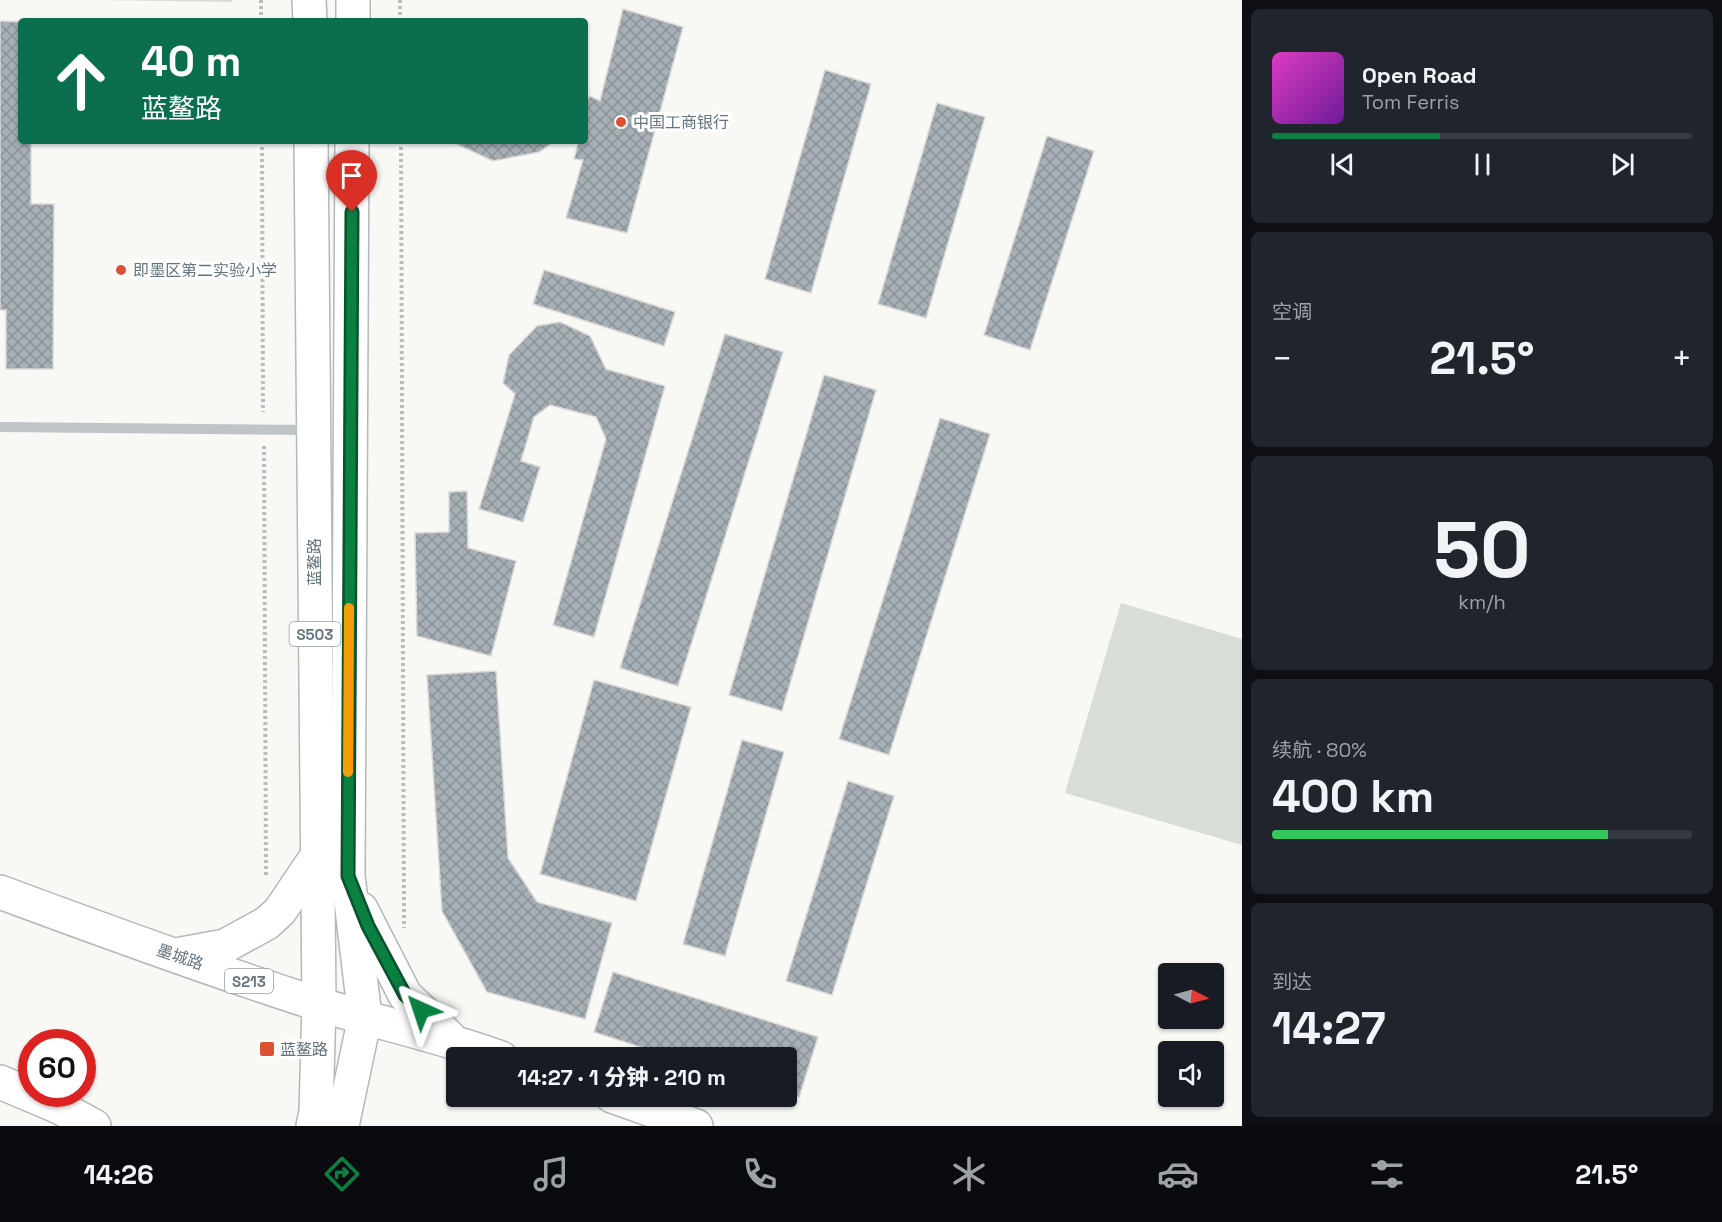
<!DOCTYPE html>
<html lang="zh">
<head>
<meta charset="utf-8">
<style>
	:root { --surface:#171b24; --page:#20242c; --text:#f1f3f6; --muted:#9ea1a6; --line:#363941; --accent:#0b8043 }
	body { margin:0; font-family:"Space Grotesk","Noto Sans SC",sans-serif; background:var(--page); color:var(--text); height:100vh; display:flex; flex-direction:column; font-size:22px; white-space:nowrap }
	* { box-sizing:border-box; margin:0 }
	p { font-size:20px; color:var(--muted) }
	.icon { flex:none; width:33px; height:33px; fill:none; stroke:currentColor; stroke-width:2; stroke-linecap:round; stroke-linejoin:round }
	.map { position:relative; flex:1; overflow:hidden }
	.panel { display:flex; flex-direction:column; gap:9px; padding:9px; background:#0d0f14; width:480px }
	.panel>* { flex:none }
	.guide { position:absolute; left:18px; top:18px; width:570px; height:126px; border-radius:6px; box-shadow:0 2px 4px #0004; background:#0b6e4f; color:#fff; overflow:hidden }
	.needle { width:39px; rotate:96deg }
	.tools { position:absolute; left:1158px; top:963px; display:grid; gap:12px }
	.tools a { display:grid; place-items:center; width:66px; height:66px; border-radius:6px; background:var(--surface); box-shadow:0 2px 4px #0004; font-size:30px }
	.speed { position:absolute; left:18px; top:1029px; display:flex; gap:12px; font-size:30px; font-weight:700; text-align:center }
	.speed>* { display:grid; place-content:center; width:78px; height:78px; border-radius:50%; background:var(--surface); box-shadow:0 2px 4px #0004; line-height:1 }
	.speed .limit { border:9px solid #d22; background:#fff; color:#111 }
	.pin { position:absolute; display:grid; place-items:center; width:51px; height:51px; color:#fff; margin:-62px -26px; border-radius:50% 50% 50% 0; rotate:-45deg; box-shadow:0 0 6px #0007 }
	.pin .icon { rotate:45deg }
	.me { position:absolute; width:66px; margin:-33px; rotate:318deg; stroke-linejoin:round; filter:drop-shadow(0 0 4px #0008) }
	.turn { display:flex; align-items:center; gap:21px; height:126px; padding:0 24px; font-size:27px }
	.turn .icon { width:78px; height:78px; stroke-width:2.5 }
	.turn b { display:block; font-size:42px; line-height:51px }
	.big { font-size:45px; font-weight:800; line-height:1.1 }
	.panel .widget { flex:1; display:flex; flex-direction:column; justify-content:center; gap:9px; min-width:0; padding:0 21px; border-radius:9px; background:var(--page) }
	.panel .dial { align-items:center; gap:0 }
	.dial b { font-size:78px; line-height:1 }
	.song { display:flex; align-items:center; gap:18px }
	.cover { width:72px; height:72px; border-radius:9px; background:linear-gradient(135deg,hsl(310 70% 55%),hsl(280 70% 35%)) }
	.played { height:6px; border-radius:3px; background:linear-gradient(90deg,var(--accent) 40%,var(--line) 40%) }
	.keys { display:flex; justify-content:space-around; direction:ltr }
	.heat { display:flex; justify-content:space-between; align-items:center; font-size:33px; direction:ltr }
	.charge { height:9px; border-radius:4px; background:linear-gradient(90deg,#34c759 80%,var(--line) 0) }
	.trip { position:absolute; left:446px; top:1047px; width:351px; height:60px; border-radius:6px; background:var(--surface); box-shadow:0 2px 4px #0004; font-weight:800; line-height:60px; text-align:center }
	.dock { display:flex; height:96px; justify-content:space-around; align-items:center; background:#090b0e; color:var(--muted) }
	.dock .icon { width:42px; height:42px }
	.dock .active { color:var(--accent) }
	.dock b { font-size:27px; color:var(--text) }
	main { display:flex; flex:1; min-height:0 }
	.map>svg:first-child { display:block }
</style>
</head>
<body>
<main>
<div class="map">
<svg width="1242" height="1126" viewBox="0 0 1242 1126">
	<defs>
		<pattern id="building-cross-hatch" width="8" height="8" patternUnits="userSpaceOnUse" patternTransform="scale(1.5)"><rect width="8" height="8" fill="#a6afb5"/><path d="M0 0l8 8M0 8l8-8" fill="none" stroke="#8b9398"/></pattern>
	</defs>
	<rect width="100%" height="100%" fill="#f8f8f5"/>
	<!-- pitch -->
	<g fill="#d8ddd5">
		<polygon points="100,0 232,0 232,2"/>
		<polygon points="1121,603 1242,639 1242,845 1065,793"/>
	</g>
	<!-- building -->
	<g fill="url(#building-cross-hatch)" stroke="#dad9d8" stroke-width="1.5">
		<polygon points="623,9 683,27 627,233 566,218 583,160 574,159 578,143 569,141 585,141 585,103 590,96 600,101"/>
		<polygon points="528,19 531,21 487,21 488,20"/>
		<polygon points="0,21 21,22 21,141 31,141 31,204 54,204 53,369 6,369 6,310 0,310"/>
		<polygon points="825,70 871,84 811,293 765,279"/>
		<polygon points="937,103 985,117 926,318 878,304"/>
		<polygon points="1047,136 1094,151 1030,350 984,335"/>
		<polygon points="450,141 555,141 539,152 493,161"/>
		<polygon points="544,270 675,312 664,346 533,304"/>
		<polygon points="560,322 590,336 606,369 665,386 594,637 553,625 606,439 596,417 550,405 534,417 521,461 540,467 523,522 479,509 515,394 503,383 509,355 537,326"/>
		<polygon points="725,334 783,352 678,686 620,668"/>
		<polygon points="824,375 876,390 782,711 729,695"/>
		<polygon points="940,418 990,434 889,755 839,739"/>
		<polygon points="467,491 468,548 516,561 491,656 417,636 415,533 449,532 449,492"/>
		<polygon points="496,671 508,858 537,902 612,923 585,1019 487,992 442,911 427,675"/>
		<polygon points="594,680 691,707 636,901 540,874"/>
		<polygon points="742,740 784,752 725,956 683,944"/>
		<polygon points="848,781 894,796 832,995 786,981"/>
		<polygon points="613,972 818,1037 799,1097 786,1093 786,1058 674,1058 594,1032"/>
	</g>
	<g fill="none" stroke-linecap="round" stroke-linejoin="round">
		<defs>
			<g id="primary">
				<polyline points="309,0 310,21"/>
				<polyline points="353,21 353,0"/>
				<polyline points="311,141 319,1004 316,1112 313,1126"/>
				<path d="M0 892C105 931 211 970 318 1004 379 1023 441 1036 501 1058"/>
				<polyline points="361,909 405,995 449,1037"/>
				<polyline points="176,955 225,946 267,923 280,911 317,856"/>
				<polyline points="0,1082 59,1107 94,1126"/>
				<polyline points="612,1096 696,1126"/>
				<polyline points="342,1126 365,1017 348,876 352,141"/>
			</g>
		</defs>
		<!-- primary casing -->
		<use href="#primary" stroke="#b3b8bc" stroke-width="36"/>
		<!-- path -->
		<g stroke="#babdbf" stroke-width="4" stroke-dasharray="3 3" stroke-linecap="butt">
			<polyline points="261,0 261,21"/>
			<polyline points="400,0 400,21"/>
			<polyline points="262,141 263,412"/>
			<polyline points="401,141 404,928"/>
			<polyline points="264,446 266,877"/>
		</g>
		<!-- lane -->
		<polyline stroke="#bfc4c7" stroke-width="10" points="0,427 310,430"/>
		<!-- primary -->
		<use href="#primary" stroke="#fff" stroke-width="33"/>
	</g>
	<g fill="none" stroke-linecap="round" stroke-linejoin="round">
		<defs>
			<polyline id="route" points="352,212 348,876 368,926 405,995 421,1010"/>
		</defs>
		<!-- route casing -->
		<use href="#route" stroke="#07532c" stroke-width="15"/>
		<!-- route -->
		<use href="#route" stroke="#0b8043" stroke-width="10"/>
		<!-- slow -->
		<polyline stroke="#f59e0b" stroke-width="10" points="348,772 349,608"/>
	</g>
	<!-- markers -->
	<g fill="#db5132" stroke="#fff" stroke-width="2">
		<circle cx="621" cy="122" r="6"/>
		<circle cx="121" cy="270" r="6"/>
		<rect x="259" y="1041" width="16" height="16" rx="3"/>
	</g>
	<g text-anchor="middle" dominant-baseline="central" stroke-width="6" stroke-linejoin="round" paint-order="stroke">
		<!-- shield labels -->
		<g fill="#fff" stroke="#929ea5" stroke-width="1.5">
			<rect x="289.5" y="622" width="51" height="24" rx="4.5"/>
			<rect x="225" y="969" width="48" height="24" rx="4.5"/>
		</g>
		<g font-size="15" font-weight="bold" fill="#64757f">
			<text x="315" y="634">S503</text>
			<text x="249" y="981">S213</text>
		</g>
		<!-- poi labels -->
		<g font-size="16" fill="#64757f" stroke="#fff" text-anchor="start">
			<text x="633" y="122">中国工商银行</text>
			<text x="133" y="270">即墨区第二实验小学</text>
			<text x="280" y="1049">蓝鳌路</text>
		</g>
		<!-- street labels -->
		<g font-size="16" fill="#64757f" stroke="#fff">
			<text transform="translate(314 562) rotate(-90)">蓝鳌路</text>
			<text transform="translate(180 957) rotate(19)">墨城路</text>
		</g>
	</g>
</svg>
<div class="tools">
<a><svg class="needle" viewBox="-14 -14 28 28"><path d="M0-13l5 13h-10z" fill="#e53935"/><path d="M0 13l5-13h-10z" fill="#9ea1a6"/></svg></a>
<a><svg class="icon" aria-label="sound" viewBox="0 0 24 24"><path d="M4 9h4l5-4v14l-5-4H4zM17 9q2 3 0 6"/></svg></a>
</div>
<div class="speed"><div class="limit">60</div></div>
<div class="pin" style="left:352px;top:212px;background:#d93025"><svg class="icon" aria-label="arrive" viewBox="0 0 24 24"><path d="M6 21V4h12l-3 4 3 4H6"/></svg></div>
<svg class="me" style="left:421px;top:1010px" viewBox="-20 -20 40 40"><path d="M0-17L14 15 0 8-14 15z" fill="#0b8043" stroke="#fff" stroke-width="4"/></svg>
<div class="trip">14:27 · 1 分钟 · 210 m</div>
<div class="guide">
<div class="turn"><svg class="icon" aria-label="ahead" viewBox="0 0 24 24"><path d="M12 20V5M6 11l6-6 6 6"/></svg><div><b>40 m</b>蓝鳌路</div></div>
</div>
</div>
<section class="panel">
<div class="widget">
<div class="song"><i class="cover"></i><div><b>Open Road</b><p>Tom Ferris</p></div></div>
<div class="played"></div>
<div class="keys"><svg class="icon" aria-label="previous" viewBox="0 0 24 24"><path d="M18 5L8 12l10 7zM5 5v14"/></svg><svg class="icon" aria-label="pause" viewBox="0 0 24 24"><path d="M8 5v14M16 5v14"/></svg><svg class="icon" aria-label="next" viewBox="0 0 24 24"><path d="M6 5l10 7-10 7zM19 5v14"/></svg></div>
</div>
<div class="widget"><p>空调</p>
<div class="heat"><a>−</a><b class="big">21.5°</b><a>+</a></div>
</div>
<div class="widget dial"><b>50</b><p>km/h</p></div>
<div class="widget"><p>续航 · 80%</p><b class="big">400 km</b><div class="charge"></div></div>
<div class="widget"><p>到达</p><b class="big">14:27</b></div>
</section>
</main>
<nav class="dock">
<b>14:26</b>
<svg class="icon active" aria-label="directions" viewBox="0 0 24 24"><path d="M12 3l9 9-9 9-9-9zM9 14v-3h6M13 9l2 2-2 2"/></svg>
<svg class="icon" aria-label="music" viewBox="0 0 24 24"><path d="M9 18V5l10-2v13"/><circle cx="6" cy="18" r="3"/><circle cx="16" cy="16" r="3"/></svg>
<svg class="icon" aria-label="phone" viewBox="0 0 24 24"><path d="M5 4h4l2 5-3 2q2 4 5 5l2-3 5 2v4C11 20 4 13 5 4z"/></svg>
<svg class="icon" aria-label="climate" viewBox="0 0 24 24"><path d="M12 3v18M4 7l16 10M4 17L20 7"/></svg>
<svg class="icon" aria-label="car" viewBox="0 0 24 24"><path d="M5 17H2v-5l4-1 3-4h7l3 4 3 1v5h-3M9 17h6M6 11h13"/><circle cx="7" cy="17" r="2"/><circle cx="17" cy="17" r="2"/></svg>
<svg class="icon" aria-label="filters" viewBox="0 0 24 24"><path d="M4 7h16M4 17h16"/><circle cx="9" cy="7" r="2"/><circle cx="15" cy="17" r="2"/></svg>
<b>21.5°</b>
</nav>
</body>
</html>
